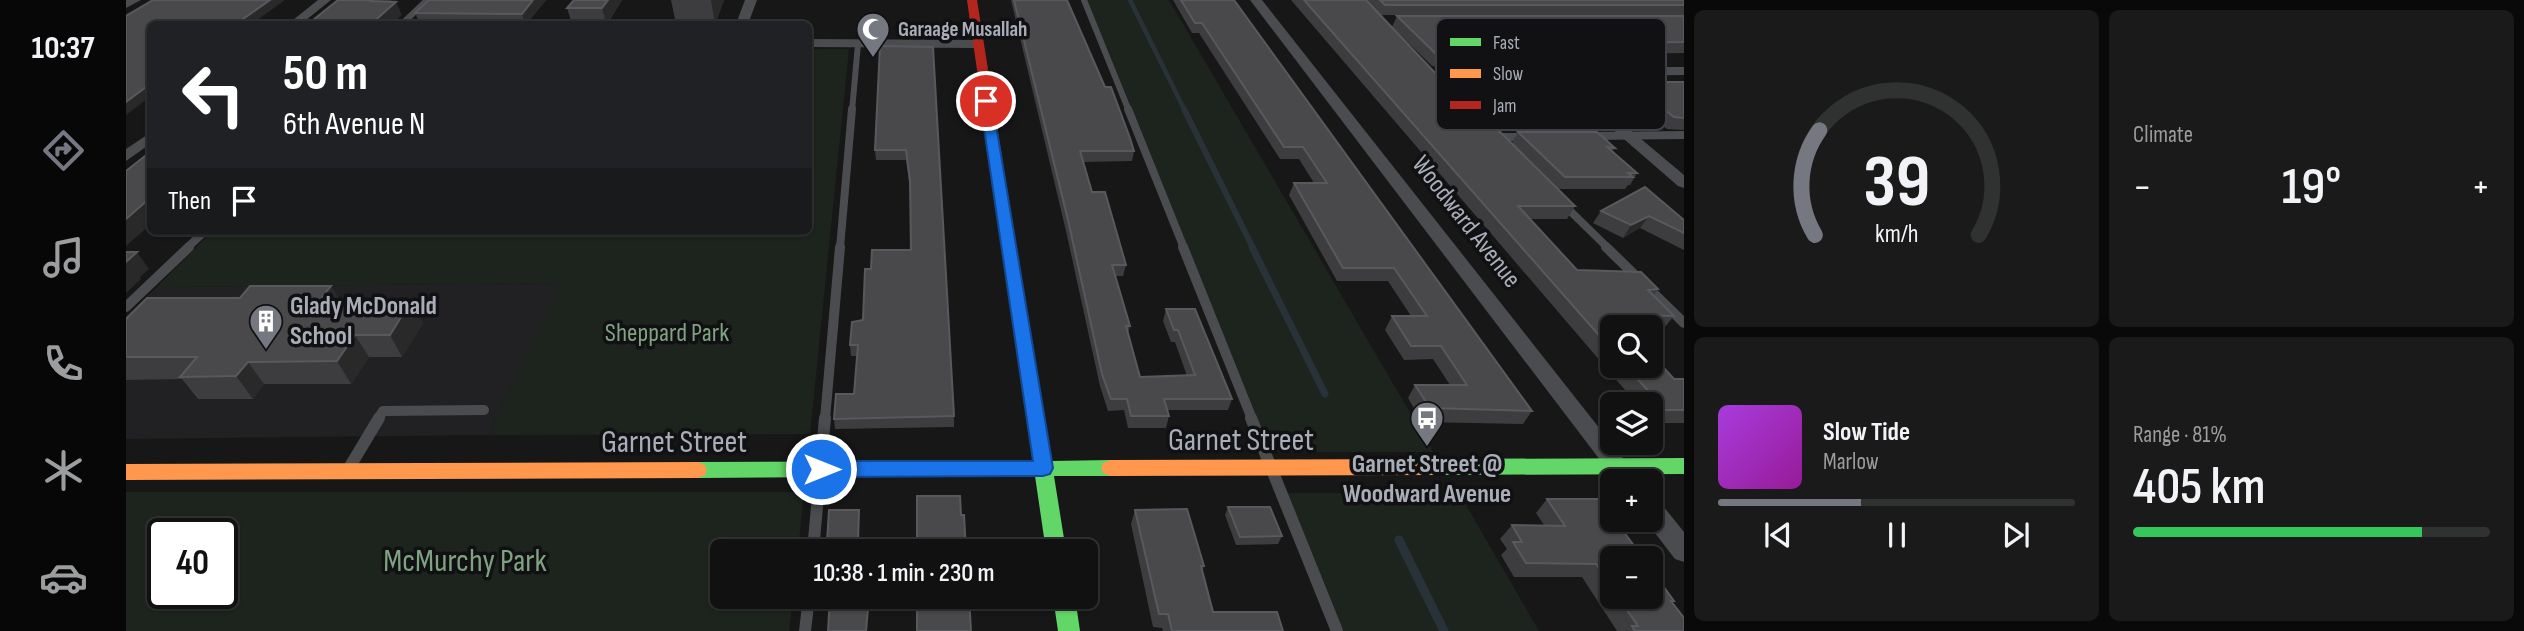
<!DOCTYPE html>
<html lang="en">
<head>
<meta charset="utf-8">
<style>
	:root { --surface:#111; --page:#1a1a1a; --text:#f1f3f6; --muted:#9c9d9f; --line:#303131; --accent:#757880 }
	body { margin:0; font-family:"Sofia Sans Condensed",sans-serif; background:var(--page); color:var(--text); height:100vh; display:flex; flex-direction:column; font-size:26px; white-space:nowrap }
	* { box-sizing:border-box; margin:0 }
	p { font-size:23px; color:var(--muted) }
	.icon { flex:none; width:38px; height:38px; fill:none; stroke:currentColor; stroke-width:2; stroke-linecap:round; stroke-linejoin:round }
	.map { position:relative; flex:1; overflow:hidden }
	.side { display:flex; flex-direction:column; gap:10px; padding:10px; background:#090909; width:840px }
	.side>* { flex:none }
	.hud { position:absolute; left:21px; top:21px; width:665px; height:214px; border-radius:10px; box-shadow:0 2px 5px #0004,0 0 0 2px var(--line); background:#202124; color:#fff; overflow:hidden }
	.tools { position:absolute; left:1474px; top:315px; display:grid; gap:14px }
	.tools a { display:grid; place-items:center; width:63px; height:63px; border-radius:10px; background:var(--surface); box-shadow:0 2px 5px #0004,0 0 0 2px var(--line); font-size:35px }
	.speed { position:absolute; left:21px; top:518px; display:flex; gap:14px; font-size:35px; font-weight:700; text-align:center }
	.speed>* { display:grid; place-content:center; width:91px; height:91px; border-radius:50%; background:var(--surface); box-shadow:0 2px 5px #0004,0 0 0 2px var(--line); line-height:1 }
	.speed .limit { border:4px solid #111; border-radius:10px; background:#fff; color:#111 }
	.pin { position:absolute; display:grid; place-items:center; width:60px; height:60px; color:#fff; margin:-30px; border:4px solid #fff; border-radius:50%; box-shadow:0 2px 7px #0007 }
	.me { position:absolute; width:77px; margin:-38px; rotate:90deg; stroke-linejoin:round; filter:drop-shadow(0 0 5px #0008) }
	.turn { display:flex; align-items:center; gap:24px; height:147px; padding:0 21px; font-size:32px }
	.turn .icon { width:91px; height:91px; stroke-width:2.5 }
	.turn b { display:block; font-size:49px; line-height:60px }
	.then { display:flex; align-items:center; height:66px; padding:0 21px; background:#0003; gap:14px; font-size:26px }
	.big { font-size:52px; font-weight:600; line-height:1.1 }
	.side .card { flex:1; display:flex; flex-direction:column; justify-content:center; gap:10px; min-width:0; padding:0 24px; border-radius:10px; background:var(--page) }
	.side .dial { align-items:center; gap:0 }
	.dial svg { height:182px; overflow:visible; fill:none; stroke:var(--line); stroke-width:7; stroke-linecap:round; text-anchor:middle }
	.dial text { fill:var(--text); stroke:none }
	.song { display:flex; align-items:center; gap:21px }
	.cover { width:84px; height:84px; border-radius:10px; background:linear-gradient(135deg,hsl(280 70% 55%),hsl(300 70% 35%)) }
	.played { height:7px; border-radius:4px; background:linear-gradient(90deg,var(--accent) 40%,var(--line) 40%) }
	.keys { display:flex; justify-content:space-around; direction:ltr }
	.heat { display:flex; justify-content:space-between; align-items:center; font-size:38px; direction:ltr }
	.charge { height:10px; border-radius:5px; background:linear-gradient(90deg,#34c759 81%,var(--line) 0) }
	.side .tiles { flex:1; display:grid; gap:10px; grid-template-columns:repeat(2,1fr) }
	.trip { position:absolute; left:584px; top:539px; width:388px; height:70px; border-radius:10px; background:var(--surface); box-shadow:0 2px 5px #0004,0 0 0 2px var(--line); font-weight:600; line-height:70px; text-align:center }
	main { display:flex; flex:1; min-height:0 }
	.tabs { display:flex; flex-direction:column; width:126px; justify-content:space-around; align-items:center; background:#070707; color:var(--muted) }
	.tabs .icon { width:49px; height:49px }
	.tabs .active { color:var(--accent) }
	.tabs b { font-size:32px; color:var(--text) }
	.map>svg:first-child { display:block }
</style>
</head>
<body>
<main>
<nav class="tabs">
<b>10:37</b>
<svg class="icon active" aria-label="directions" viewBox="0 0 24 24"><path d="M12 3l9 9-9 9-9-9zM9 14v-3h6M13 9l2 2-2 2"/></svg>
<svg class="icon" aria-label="music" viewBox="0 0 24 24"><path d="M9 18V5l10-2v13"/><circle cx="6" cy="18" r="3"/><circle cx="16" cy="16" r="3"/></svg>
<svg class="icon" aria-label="phone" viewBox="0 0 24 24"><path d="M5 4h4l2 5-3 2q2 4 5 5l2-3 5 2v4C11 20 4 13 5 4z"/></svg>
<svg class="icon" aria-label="climate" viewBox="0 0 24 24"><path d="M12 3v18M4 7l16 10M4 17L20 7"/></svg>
<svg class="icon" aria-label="car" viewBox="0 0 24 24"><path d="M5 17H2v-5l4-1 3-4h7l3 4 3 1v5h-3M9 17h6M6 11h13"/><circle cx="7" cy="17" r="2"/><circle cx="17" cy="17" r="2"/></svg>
</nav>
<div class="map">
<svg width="1558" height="631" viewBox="0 0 1558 631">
	<rect width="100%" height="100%" fill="#171717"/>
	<!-- built -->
	<polygon fill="#212123" points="435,283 362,435 0,439 0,316 31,287"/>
	<!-- green -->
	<g fill="#1d241e" fill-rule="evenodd">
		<polygon points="958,0 1043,0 1307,452 1141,452"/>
		<polygon points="683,49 723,49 684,434 362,435 434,283 31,287 86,231 682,231"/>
		<path d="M0 492H678L672 551H597V597H667L663 631H0ZM37 534H96V593H37Z"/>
		<polygon points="1157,493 1333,493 1413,631 1212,631"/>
	</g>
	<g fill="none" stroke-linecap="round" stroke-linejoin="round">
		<!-- stream-far3 -->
		<polyline stroke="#2a3239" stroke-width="4.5" points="1004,0 1059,111"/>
		<!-- stream-far2 -->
		<polyline stroke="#2a3239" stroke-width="6" points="1058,109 1127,248"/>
		<!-- stream-far1 -->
		<polyline stroke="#2a3239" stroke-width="7" points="1126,247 1199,394"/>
		<!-- stream -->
		<polyline stroke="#2a3239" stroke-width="9" points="1273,540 1318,631"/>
		<!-- lane-far3 -->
		<g stroke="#4b4c50" stroke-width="6">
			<polyline points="958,0 1003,111"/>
			<polyline points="276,24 301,0"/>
			<polyline points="726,111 732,44"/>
		</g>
		<!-- lane-far2 -->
		<g stroke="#4b4c50" stroke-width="8">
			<polyline points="1002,109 1058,248"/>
			<polyline points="1465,136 1558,135"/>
			<polyline points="1370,137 1401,137"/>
			<polyline points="1436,203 1482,248"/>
			<polyline points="61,248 79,231"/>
			<polyline points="714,248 726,109"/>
		</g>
		<!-- lane-far1 -->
		<g stroke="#4b4c50" stroke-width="10">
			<polyline points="1057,247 1126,419"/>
			<polyline points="1480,247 1558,323"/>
			<polyline points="0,307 63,247"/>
			<polyline points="252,419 257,411 358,410"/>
			<polyline points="699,419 714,247"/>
		</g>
		<!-- lane -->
		<g stroke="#4b4c50" stroke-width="12">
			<polyline points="1125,418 1211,631"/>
			<polyline points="223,468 253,418"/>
			<polyline points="687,551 699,418"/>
			<polyline points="679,631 683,597"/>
		</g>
		<!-- street -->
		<g fill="#4b4c50" fill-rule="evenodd">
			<polygon points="0,0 15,0 0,8"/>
			<polygon points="192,0 205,0 175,24 162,24"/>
			<polygon points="619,0 631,0 622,24 610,24"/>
			<polygon points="1124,0 1136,0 1515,481 1490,481"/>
			<polygon points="682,39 851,40 857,44 851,48 682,47"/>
			<polygon points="1446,67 1558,67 1558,75 1440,76 1558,175 1558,188 1552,186 1423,74 1425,71"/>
			<polygon points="24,133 24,144 0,161 0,149"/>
			<polygon points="1524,498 1533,501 1558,532 1558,562 1549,559 1519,520 1524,520"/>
		</g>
		<!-- fast -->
		<g fill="#63d668" fill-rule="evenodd">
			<polygon points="884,248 891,252 925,461 984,460 991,463 993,468 991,473 984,476 928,476 940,551 920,551 909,476 572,478 565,475 563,470 565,465 572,462 907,461 877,252"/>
			<polygon points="1558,458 1558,474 1305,475 1298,472 1296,467 1298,462 1305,459"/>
			<polygon points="927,597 949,597 954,631 932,631"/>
		</g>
		<!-- slow -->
		<g fill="#ff974d" fill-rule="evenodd">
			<polygon points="1305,459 1312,462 1314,467 1312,472 1305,475 984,476 977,473 975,468 977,463 984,460"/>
			<polygon points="572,462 579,465 581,470 579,475 572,478 0,480 0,464"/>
		</g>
		<!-- jam -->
		<polygon fill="#b3261e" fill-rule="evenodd" points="841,0 851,0 891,252 884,256 877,252"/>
	</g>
	<!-- wall -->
	<g fill="#3d3d3f">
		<polygon points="303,0 420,0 400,24 294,24 289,13"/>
		<polygon points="448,0 496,0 481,24 446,24 441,8"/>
		<polygon points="545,0 598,0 589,24 550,24"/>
		<polygon points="885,0 941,0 1008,151 1006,161 957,162 966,192 1000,265 997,276 989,276 1004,326 1002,333 1014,377 1061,376 1049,342 1045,342 1037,321 1040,309 1106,399 1102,410 1042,410 1043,416 1040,428 1002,428 998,410 982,411 974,386 940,231"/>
		<polygon points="1047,0 1108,0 1406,411 1397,424 1296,422 1282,398 1289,385 1324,385 1307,359 1278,360 1259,330 1266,316 1285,316 1262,281 1211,281 1163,195 1168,183 1188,183 1173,159 1154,159 1073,33 1066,33"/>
		<polygon points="1165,0 1558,0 1558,15 1255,15 1348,114 1449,206 1441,219 1404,219 1451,270 1532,289 1528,295 1548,316 1537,329 1524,329 1524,327 1486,327 1486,366 1524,366 1524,331 1535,342 1525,354 1548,379 1558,379 1558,423 1527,423 1524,420 1524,404 1511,404"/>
		<polygon points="1271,16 1558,16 1558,53 1480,54 1472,48 1393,46 1367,54 1382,66 1457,118 1450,130 1373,130 1368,126 1375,114 1404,114 1371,84 1373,79 1306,66 1266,27"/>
		<polygon points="807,47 828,416 828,427 709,429 708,419 728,394 731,356 725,356 724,345 737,320 785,250 784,190 780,160 750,160 749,150"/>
		<polygon points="1526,82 1558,82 1558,130 1541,129 1499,96 1506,85 1524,85"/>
		<polygon points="1392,132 1489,148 1486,152 1511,173 1504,185 1502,185 1499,189 1432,189 1386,143"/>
		<polygon points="1475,211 1558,220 1558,250 1514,228 1497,238 1467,223"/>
		<polygon points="205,286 214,301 285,301 297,323 276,357 243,357 225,384 138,384 127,399 72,399 56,379 0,380 0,319 114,298"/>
		<polygon points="1421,499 1486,558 1486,597 1524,597 1548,601 1546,602 1558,631 1491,631 1456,577 1388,577 1375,555 1381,549 1374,539 1386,525 1418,525 1410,513"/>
		<polygon points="1102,507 1156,536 1152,544 1110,545 1099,515"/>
		<polygon points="1009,510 1078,566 1076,572 1087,612 1157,631 1037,631 1036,628 1027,627 1005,524"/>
		<polygon points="733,517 732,549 702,550 701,542"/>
	</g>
	<!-- shaded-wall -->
	<g fill="#29292a">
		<polygon points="144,0 159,0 126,24 110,24"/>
		<polygon points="246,0 266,0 250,15 245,1"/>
		<polygon points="407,0 420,0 399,24 396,14"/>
		<polygon points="482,0 496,0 480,24 476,8"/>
		<polygon points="585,0 598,0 589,24"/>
		<polygon points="270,2 276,15 266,24 245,24"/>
		<polygon points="1399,35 1393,46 1354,58 1359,47"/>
		<polygon points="24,84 24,97 0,115 0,102"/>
		<polygon points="24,198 24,225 0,246 0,219"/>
		<polygon points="1523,216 1514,228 1497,238 1505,225"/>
		<polygon points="11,252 23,269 14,277 15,279 0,293 0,262"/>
		<polygon points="205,286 218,308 193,301"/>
		<polygon points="285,301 297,323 276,357 264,335"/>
		<polygon points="229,335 243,357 225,384 211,361"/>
		<polygon points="122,362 138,384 127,399 110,376"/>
		<polygon points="743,597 741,631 740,631"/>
	</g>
	<!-- building -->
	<g fill="#49494c" stroke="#58595d" stroke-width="2">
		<polygon points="27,0 144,0 110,24 24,24 24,84 0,102 0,16"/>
		<polygon points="212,0 246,0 245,1 270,2 245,24 182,24"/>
		<polygon points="303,0 407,0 396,14 289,13"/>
		<polygon points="448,0 482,0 476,8 441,8"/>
		<polygon points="888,0 941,0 979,87 985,87 1004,138 1008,151 954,151 966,192 979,192 1000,265 986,265 1004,326 1000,326 1014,377 1069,375 1052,330 1048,330 1040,309 1069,309 1106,399 1038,399 1043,416 1005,416 1001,399 985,399 976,374 942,220"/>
		<polygon points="1055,0 1108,0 1406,411 1304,408 1289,385 1341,385 1315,346 1285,346 1266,316 1301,316 1268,268 1217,268 1168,183 1201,183 1177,147 1158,147 1076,23 1069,23"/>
		<polygon points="1178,0 1240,0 1348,114 1356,114 1449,206 1392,206 1451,270 1515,272 1532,289 1522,290 1548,316 1509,315 1520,327 1486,327 1486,350"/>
		<polygon points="1254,0 1558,0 1558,5 1259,5"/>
		<polygon points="1271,16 1558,16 1558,42 1486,43 1478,37 1399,35 1359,47 1382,66 1388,60 1457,118 1379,118 1375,114 1424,114 1377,73 1381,68 1311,55"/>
		<polygon points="754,46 807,47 828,416 708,419 710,394 728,394 732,345 724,345 726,322 737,320 739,269 745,269 746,250 785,250 784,180 780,150 749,150"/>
		<polygon points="1526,82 1558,82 1558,118 1548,117 1506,85 1530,85"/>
		<polygon points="1392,132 1471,132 1489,148 1481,147 1511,173 1502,173 1507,177 1439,177"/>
		<polygon points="24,152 24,198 0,219 0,171"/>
		<polygon points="1519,187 1558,220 1558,233 1523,216 1505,225 1475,211"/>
		<polygon points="0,252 11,252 0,262"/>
		<polygon points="124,286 205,286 193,301 285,301 264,335 229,335 211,361 122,362 110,376 54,377 71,357 0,357 0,319 21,298 114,298"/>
		<polygon points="1524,331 1535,342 1524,342"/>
		<polygon points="1524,353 1548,379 1558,379 1558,410 1539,410 1500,366 1524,366"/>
		<polygon points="791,496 834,496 835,515 838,515 840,551 791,551"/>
		<polygon points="1421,499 1474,499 1486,515 1486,520 1489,520 1517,558 1486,558 1486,587 1470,564 1400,563 1387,542 1396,542 1386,525 1439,526"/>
		<polygon points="1102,507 1144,507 1156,536 1114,537"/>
		<polygon points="1061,509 1078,566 1075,566 1087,612 1151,612 1157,631 1046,631 1042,614 1033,614 1009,510"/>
		<polygon points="703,510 733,510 732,542 701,542"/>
		<polygon points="1524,568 1548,601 1545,601 1558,618 1558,631 1509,631 1506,626 1512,626 1492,597 1524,597"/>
		<polygon points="704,597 743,597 740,631 702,631"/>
		<polygon points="791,597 843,597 845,631 791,631"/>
	</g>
	<!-- route -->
	<polygon fill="#1a73e8" stroke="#114b97" stroke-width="2" points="860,98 866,101 927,468 924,474 917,476 695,477 688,474 686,469 688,464 695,461 907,461 854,101"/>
	<!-- icons -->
	<defs>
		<symbol id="mosque-pin" viewBox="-11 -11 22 30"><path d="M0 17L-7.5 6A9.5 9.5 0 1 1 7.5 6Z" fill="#757880" stroke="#111113"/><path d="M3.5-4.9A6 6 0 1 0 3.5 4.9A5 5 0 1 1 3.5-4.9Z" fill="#fff"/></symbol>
		<symbol id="building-pin" viewBox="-11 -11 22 30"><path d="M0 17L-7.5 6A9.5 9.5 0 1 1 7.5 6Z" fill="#757880" stroke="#111113"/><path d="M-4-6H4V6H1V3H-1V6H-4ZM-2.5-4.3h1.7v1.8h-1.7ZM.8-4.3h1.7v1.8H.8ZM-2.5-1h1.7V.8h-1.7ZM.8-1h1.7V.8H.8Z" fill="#fff"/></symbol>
		<symbol id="bus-pin" viewBox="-11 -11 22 30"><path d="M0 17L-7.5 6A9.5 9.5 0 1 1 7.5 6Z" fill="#757880" stroke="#111113"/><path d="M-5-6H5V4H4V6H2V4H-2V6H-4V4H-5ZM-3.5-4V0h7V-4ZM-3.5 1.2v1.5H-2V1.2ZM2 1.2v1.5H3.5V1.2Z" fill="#fff"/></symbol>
	</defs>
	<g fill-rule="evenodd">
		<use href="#mosque-pin" x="728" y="10" width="38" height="52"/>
		<use href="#building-pin" x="121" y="302" width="38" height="52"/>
		<use href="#bus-pin" x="1282" y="399" width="38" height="52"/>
	</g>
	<g text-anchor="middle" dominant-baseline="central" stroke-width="7" stroke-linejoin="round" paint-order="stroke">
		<!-- far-poi labels -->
		<g font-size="21" font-weight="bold" fill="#a8adb8" stroke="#111113" text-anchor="start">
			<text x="772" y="29">Garaage Musallah</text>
		</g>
		<!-- street labels -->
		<g font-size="26" fill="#a8adb8" stroke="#111113">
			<text transform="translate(1340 222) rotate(52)">Woodward Avenue</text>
		</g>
		<!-- poi labels -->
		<g font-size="26" font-weight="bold" fill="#a8adb8" stroke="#111113" text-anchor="start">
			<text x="164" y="306">Glady McDonald<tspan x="164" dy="30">School</tspan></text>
			<text x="1301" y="464" text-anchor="middle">Garnet Street @<tspan x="1301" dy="30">Woodward Avenue</tspan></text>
		</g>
		<!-- park labels -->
		<g font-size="26" fill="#7fa381" stroke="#111113">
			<text x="541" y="333">Sheppard Park</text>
		</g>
		<!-- near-street labels -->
		<g font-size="32" fill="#a8adb8" stroke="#111113">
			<text x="1115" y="440">Garnet Street</text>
			<text x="548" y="442">Garnet Street</text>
		</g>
		<!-- near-park labels -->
		<g font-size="32" fill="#7fa381" stroke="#111113">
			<text x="339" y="561">McMurchy Park</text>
		</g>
	</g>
	<!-- legend -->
	<rect x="1310" y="18" width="230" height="112" rx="10" fill="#111113" stroke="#3e4045" stroke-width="2"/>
	<rect x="1324" y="38" width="31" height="8" fill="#63d668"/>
	<rect x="1324" y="69" width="31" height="9" fill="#ff974d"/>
	<rect x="1324" y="101" width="31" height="8" fill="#b3261e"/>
	<g font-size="19" fill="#a8adb8">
		<text x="1367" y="49">Fast</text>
		<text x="1367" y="80">Slow</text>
		<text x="1367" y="112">Jam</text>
	</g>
</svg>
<div class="tools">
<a><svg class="icon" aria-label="search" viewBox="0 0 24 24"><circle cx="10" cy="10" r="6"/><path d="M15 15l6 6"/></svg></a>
<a><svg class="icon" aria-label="layers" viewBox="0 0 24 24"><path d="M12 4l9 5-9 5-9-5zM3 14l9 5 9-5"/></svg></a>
<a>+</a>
<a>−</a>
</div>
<div class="speed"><div class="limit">40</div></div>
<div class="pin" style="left:860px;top:101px;background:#d93025"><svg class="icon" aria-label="arrive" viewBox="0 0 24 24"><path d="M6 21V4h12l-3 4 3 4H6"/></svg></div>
<svg class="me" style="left:695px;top:469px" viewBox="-20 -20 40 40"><circle r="17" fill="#1a73e8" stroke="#fff" stroke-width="3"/><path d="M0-11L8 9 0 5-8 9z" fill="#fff"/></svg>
<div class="trip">10:38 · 1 min · 230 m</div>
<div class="hud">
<div class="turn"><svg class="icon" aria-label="left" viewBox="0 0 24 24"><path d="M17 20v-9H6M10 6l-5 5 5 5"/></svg><div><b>50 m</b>6th Avenue N</div></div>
<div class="then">Then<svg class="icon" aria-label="arrive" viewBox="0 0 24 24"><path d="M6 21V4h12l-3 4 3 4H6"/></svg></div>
</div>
</div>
<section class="side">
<div class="tiles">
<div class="card dial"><svg viewBox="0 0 100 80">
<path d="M14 69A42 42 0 1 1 86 69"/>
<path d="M14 69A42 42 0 0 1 16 23" stroke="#757880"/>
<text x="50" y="56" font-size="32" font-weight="700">39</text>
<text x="50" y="72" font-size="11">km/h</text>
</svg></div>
<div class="card"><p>Climate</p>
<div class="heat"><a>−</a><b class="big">19°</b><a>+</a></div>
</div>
<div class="card">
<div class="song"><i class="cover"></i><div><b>Slow Tide</b><p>Marlow</p></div></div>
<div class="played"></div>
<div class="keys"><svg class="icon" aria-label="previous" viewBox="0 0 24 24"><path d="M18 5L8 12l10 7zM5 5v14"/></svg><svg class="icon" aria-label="pause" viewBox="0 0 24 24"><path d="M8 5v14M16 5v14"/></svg><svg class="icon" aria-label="next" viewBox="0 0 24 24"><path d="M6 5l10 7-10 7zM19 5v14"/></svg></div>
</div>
<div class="card"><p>Range · 81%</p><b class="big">405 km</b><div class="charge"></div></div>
</div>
</section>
</main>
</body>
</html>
